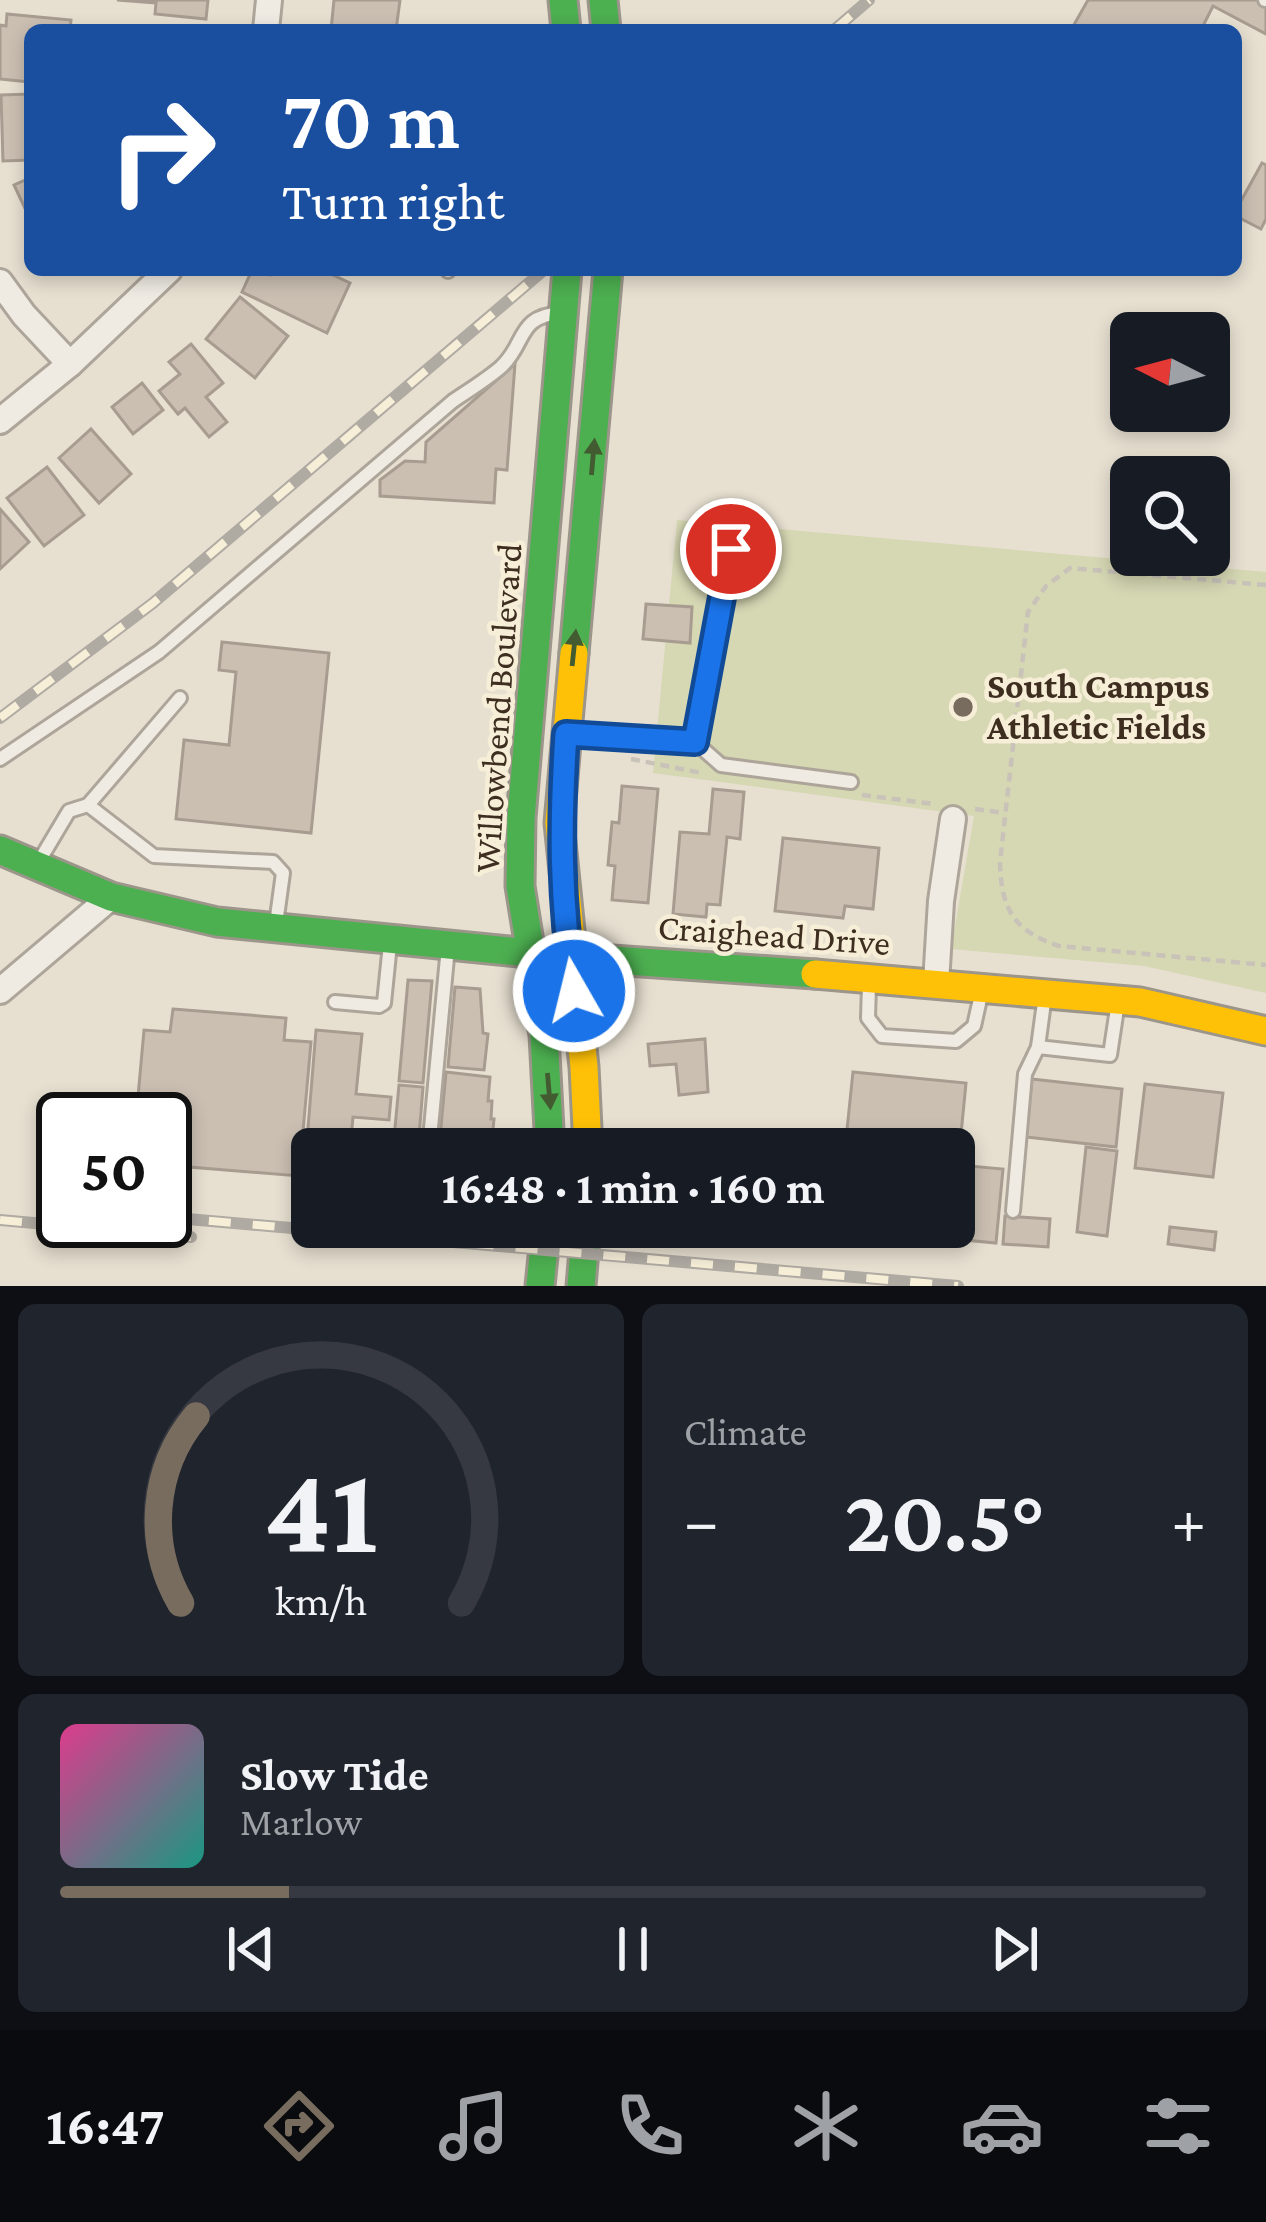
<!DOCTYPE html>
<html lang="en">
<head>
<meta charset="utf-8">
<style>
	:root { --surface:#171b24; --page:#20242c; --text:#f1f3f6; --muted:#9ea1a6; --line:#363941; --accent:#786c5e }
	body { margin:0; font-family:"Crimson Pro",serif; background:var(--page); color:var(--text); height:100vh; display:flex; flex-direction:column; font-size:45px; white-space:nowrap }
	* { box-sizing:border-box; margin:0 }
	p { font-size:39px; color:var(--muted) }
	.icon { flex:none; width:66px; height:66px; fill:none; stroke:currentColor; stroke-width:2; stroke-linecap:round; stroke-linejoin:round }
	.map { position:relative; height:1286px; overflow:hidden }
	.drawer { display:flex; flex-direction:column; gap:18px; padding:18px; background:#0d0f14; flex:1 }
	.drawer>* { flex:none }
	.banner { position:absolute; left:24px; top:24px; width:1218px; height:252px; border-radius:18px; box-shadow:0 6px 18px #0003; background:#1a4fa0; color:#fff; overflow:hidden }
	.needle { width:78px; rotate:276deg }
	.controls { position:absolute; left:1110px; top:312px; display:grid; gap:24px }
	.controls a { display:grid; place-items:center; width:120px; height:120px; border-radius:18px; background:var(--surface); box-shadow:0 6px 18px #0003; font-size:60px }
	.speed { position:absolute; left:36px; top:1092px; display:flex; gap:24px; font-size:60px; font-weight:700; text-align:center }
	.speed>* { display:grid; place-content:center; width:156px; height:156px; border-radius:50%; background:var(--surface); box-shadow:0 6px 18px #0003; line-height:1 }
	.speed .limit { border:6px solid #111; border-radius:18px; background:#fff; color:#111 }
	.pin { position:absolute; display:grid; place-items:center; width:102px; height:102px; color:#fff; margin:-51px; border:6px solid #fff; border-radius:50%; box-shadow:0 3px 12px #0007 }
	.me { position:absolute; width:132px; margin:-66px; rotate:352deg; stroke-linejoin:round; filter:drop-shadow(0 0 9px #0008) }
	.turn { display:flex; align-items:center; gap:42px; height:252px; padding:0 60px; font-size:54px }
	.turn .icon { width:156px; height:156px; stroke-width:2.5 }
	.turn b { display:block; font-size:84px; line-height:102px }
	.big { font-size:90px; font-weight:700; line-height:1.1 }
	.drawer .tile { flex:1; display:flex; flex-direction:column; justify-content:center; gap:18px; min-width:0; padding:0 42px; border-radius:18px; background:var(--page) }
	.drawer .dial { align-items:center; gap:0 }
	.dial svg { height:312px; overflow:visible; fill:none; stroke:var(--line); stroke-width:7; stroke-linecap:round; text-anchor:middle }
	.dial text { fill:var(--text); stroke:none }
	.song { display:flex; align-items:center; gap:36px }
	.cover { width:144px; height:144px; border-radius:18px; background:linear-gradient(135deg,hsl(330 70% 55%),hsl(170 70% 35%)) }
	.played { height:12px; border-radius:6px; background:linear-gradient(90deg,var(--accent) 20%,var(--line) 20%) }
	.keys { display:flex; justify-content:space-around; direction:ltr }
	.heat { display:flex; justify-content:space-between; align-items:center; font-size:66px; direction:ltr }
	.drawer .tiles { flex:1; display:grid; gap:18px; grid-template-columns:1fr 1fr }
	.tile:last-child { grid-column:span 2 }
	.trip { position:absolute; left:291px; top:1128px; width:684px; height:120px; border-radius:18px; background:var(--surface); box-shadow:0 6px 18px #0003; font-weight:700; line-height:120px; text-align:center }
	.tab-bar { display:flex; height:192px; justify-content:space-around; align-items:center; background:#090b0e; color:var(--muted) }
	.tab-bar .icon { width:84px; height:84px }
	.tab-bar .current { color:var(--accent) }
	.tab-bar b { font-size:54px; color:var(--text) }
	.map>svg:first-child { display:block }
</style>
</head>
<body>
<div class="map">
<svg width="1266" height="1286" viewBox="0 0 1266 1286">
	<rect width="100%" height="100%" fill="#e7e0d1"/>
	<!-- green -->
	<polygon fill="#d6d7b3" points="677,520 1266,572 1266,993 1144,966 951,949 974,816 653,773"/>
	<!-- building -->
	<g fill="#cbbfb2" stroke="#a89c90" stroke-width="3">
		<polygon points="117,0 208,0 206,19 155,14 156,3"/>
		<polygon points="334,0 400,0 396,30 331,30"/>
		<polygon points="1088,0 1266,0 1266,34 1213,6 1201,30 1071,30"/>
		<polygon points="7,14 71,20 70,30 30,30 30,82 0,79 0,25 6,26"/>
		<polygon points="30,94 30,160 3,161 1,95"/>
		<polygon points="1262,163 1266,165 1266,219 1261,229 1236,216 1236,210"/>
		<polygon points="30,178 30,219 14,185"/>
		<polygon points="252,270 270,275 272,270 322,270 350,283 327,333 242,292"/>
		<polygon points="240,297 288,336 255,378 206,339"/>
		<polygon points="191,344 223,383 206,397 227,422 209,437 185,408 178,414 159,391 180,374 169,362"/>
		<polygon points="515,364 507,470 496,469 494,503 380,496 380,480 405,461 425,462 426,442"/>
		<polygon points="142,383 163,410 133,434 112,407"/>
		<polygon points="91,429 131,474 99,503 59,458"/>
		<polygon points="47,467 84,515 44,546 7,498"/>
		<polygon points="0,509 29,542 0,569"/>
		<polygon points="646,604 692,607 690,643 643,639"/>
		<polygon points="222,642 329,653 311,833 176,819 184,740 229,745 236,672 219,670"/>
		<polygon points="622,786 658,789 648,903 612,900 615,866 608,865 612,822 619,823"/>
		<polygon points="713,789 744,792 740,839 727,837 720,905 707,904 706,917 673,914 680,832 709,834"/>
		<polygon points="783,838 879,848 873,909 845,906 843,918 775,911"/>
		<polygon points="408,980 432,981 423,1083 399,1081"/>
		<polygon points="455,987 480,989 483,1033 488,1034 484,1070 448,1067"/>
		<polygon points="173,1009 286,1018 284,1040 311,1042 299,1176 165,1165 165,1119 136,1119 144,1030 170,1032"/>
		<polygon points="316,1030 362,1034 356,1094 391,1097 389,1120 353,1117 350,1149 312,1149 312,1178 304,1177"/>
		<polygon points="705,1039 708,1092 679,1095 676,1064 650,1066 648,1044"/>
		<polygon points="446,1072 490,1077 488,1101 492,1101 491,1119 494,1119 491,1149 439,1149"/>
		<polygon points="853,1072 966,1083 958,1165 1003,1169 996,1243 838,1228 954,1227 954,1149 845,1149"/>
		<polygon points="1032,1079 1122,1089 1116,1147 1026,1137"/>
		<polygon points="1145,1084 1223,1093 1213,1177 1135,1168"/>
		<polygon points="399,1085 423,1087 418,1149 393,1149"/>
		<polygon points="1086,1147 1117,1151 1107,1236 1077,1232"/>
		<polygon points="1005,1216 1050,1219 1048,1247 1003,1244"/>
		<polygon points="1170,1227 1216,1232 1214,1250 1168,1244"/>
	</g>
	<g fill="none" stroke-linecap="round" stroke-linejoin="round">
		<defs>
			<g id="lane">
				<polyline points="1265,0 1266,0"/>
				<polyline points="448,271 448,270"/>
				<polyline points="573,735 695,742 721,765 851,782"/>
				<polyline points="695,742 731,549"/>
				<path d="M0 759 159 652 453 401C469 390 486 380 501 367 527 343 516 316 562 313"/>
				<polyline points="88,805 180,698"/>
				<polyline points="38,863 69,811 88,805 154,856 273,862 283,873 276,924"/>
				<polyline points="869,985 868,1018 882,1036 956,1041 974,1026 982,990"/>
				<polyline points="1045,995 1038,1047 1110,1055 1118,1002"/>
				<polyline points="335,1002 379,1006 384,1003 390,944"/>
				<polyline points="429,1149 448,947"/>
				<polyline points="1013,1211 1025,1074 1038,1047"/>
			</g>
			<g id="street">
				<polyline points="266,30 269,0"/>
				<polyline points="0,282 24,315 70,364"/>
				<polyline points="0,421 70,364 169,270"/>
				<polyline points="936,983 941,901 953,819"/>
				<polyline points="0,991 111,897"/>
			</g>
			<g id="fast">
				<polyline points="563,0 566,30"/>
				<polyline points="603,0 606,30"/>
				<polyline points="574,653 608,270"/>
				<polyline points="0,850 111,897 217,922 569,957 815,974"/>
				<polyline points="550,1149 544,1035 520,886 521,818 567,270"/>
				<polyline points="540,1286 546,1227"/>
				<polyline points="581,1286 586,1227"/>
			</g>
			<g id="slow">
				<polyline points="574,653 559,823 584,1067 588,1149"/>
				<polyline points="815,974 1140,1002 1266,1031"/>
			</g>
		</defs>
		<!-- lane casing -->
		<use href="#lane" stroke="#ada599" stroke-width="18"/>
		<!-- street casing -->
		<use href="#street" stroke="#ada599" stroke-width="30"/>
		<!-- fast casing -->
		<use href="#fast" stroke="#9c958a" stroke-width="33"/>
		<!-- slow casing -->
		<use href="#slow" stroke="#9c958a" stroke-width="33"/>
		<!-- path -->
		<g stroke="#c8c2b9" stroke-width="4.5" stroke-dasharray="9 6" stroke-linecap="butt">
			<path d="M1266 585 1070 568 1046 586 1028 612 1000 862C1001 908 1013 931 1059 946L1266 965"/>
			<polyline points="631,759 702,773"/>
			<polyline points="862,795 934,804"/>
			<polyline points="975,809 1005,813"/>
		</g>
		<!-- lane -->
		<use href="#lane" stroke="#efebe3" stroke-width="12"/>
		<!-- street -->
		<use href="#street" stroke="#efebe3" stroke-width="24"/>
		<!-- fast -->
		<use href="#fast" stroke="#4caf50" stroke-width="27"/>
		<!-- slow -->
		<use href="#slow" stroke="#ffc107" stroke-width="27"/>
		<defs>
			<g id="rail">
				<polyline points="834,30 869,0"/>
				<polyline points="0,718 153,603 544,270"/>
				<polyline points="165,1217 958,1286"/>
				<polyline points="0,1220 191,1237"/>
			</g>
		</defs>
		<!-- rail casing -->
		<use href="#rail" stroke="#afaaa2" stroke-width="12"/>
		<!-- rail -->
		<use href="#rail" stroke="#f7eed8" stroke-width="8" stroke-dasharray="22" stroke-linecap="butt"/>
	</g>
	<!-- one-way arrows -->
	<defs><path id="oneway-solid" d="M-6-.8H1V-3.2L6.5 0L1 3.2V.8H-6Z" transform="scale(3)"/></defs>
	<g fill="#425b31">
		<use href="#oneway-solid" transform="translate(593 457) rotate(-85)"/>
		<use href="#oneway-solid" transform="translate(574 648) rotate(-84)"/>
		<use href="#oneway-solid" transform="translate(549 1091) rotate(85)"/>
	</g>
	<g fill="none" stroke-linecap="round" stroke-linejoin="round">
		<defs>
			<path id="route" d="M574 991C560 900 560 826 566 734L695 742 731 549"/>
		</defs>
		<!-- route casing -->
		<use href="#route" stroke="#114b97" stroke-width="30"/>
		<!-- route -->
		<use href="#route" stroke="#1a73e8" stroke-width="21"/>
	</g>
	<!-- markers -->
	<circle fill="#786c5e" stroke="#f7eed8" stroke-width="4.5" cx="963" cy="707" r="12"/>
	<g text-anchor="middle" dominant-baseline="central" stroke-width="9" stroke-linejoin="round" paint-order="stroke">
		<!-- poi labels -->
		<g font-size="36" font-weight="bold" fill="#3d2e20" stroke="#f7eed8" text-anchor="start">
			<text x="987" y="686">South Campus<tspan x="987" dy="41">Athletic Fields</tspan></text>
		</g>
		<!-- street labels -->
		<g font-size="36" fill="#3d2e20" stroke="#f7eed8">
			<text transform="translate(498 708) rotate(-86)">Willowbend Boulevard</text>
			<text transform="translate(774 935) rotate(4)">Craighead Drive</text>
		</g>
	</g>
</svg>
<div class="controls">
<a><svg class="needle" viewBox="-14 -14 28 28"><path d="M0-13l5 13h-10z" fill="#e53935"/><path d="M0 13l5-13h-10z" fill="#9ea1a6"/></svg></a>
<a><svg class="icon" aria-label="search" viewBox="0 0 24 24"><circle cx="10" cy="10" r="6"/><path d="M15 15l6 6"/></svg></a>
</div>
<div class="speed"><div class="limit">50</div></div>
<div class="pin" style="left:731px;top:549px;background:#d93025"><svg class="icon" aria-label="arrive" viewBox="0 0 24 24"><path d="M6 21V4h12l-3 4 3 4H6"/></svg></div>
<svg class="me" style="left:574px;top:991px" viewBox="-20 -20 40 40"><circle r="17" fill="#1a73e8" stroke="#fff" stroke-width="3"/><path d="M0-11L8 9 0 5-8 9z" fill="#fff"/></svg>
<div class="trip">16:48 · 1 min · 160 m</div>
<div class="banner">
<div class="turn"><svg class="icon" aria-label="right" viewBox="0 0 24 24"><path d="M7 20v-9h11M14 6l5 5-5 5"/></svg><div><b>70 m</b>Turn right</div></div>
</div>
</div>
<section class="drawer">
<div class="tiles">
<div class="tile dial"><svg viewBox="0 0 100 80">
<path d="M14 69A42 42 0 1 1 86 69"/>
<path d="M14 69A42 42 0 0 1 18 21" stroke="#786c5e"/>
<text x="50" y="56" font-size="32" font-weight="700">41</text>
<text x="50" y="72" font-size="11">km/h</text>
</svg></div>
<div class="tile"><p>Climate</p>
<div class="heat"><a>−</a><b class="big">20.5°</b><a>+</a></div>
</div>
<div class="tile">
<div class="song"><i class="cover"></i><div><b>Slow Tide</b><p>Marlow</p></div></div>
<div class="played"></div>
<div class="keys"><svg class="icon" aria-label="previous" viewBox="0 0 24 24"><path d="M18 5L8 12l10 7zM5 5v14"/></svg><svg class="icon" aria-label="pause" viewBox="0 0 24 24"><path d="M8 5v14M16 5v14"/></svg><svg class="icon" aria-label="next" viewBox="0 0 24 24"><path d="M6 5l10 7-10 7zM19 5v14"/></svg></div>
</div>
</div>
</section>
<nav class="tab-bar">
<b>16:47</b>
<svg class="icon current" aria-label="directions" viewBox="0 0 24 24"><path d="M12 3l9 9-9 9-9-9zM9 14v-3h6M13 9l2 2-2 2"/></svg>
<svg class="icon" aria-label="music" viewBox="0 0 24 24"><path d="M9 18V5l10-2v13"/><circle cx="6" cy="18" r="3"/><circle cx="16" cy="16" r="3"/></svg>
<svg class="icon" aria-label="phone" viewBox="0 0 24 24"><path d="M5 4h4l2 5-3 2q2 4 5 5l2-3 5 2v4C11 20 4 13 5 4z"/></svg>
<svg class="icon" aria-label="climate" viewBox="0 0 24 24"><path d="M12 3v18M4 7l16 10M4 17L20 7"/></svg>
<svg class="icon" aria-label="car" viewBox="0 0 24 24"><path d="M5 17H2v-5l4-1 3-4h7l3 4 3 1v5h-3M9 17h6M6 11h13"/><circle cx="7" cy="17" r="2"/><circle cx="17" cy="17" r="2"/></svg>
<svg class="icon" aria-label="filters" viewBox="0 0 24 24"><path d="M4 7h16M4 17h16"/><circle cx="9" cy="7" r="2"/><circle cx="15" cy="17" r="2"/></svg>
</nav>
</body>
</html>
